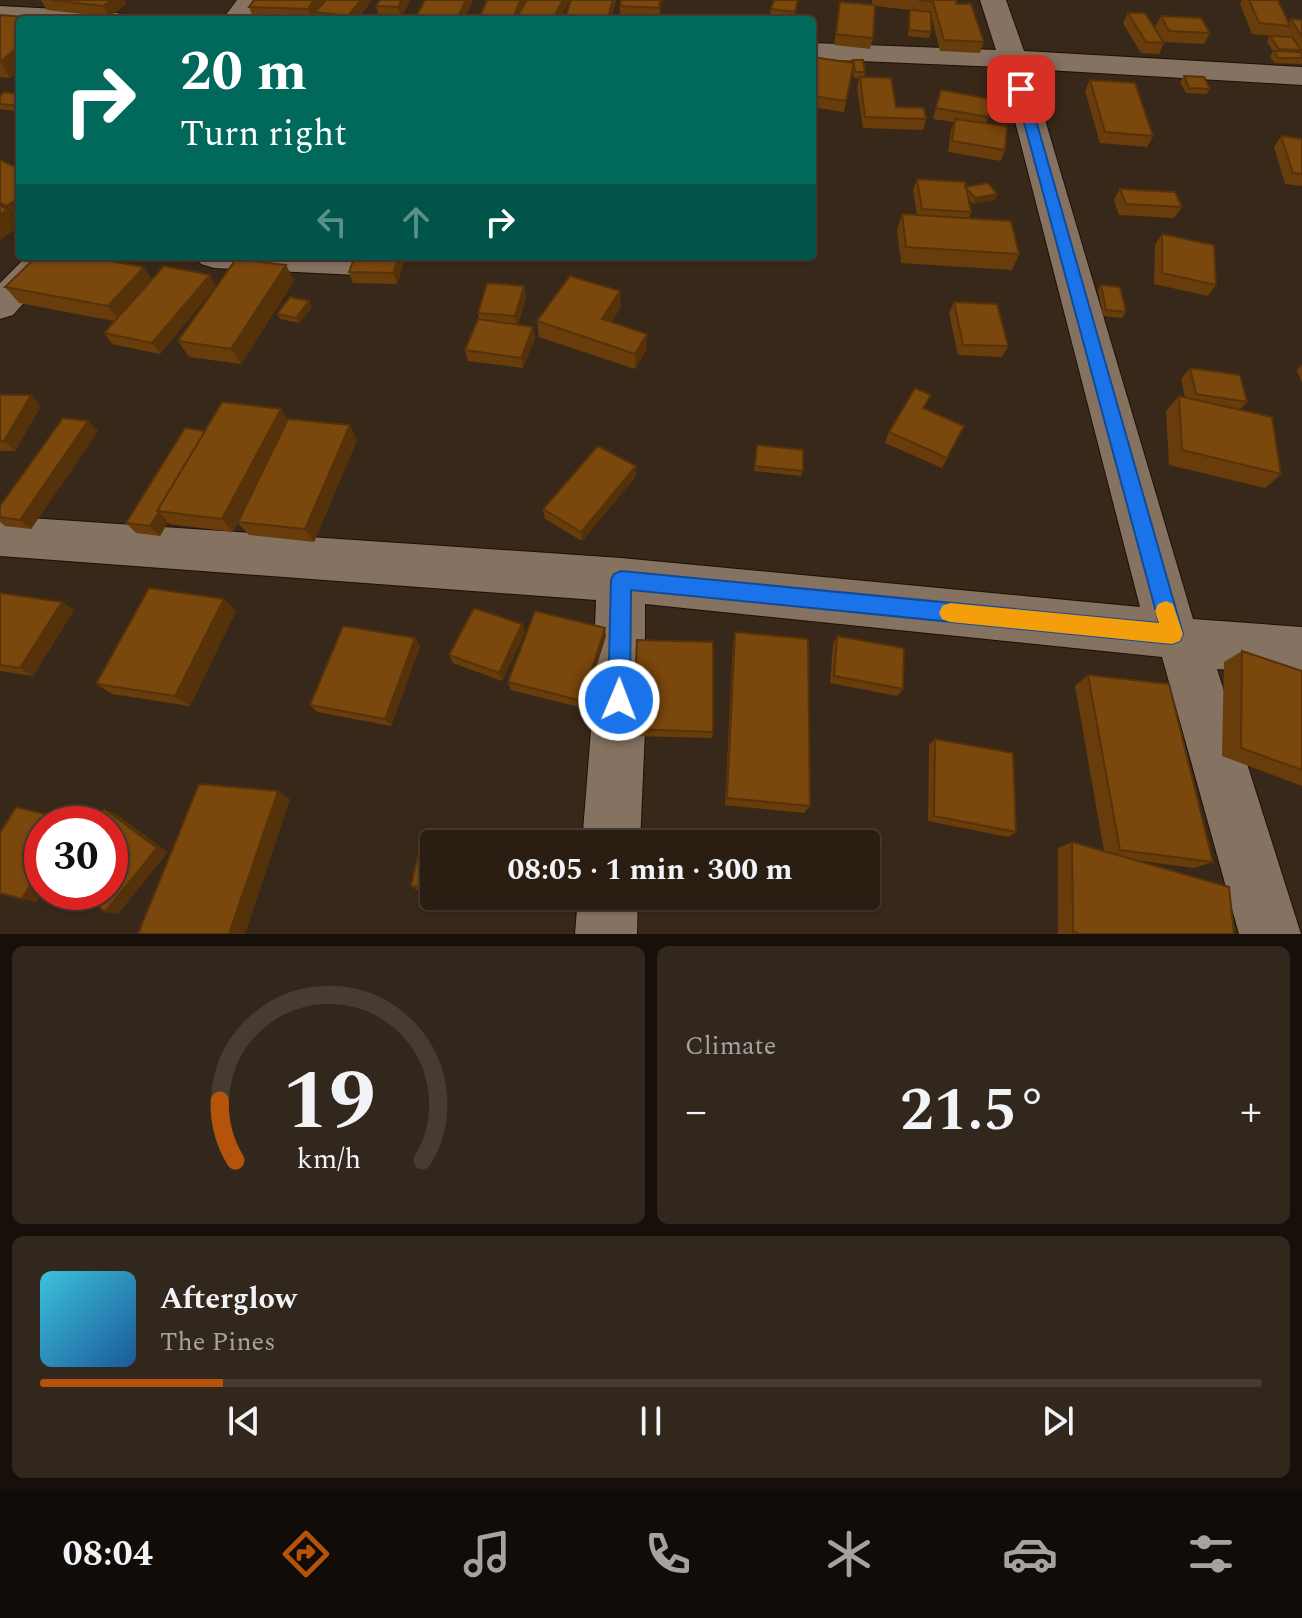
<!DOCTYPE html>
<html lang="en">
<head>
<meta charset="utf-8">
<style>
	:root { --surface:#2a1e13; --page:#32271c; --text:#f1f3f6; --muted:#a5a2a0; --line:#463c33; --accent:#b45309 }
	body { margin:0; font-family:Spectral,serif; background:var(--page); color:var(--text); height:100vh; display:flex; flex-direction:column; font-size:30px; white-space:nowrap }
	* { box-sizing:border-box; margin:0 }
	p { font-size:26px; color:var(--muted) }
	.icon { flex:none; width:44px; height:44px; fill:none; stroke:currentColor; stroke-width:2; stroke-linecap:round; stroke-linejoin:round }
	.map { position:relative; height:934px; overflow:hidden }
	.side { display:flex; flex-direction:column; gap:12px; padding:12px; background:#17100a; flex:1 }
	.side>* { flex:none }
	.guide { position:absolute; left:16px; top:16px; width:800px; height:244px; border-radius:8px; box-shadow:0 2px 6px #0004,0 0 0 2px var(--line); background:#00695c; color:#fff; overflow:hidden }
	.speed { position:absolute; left:24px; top:806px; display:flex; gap:16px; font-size:40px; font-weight:700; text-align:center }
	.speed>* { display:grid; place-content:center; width:104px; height:104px; border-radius:50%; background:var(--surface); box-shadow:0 2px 6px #0004,0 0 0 2px var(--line); line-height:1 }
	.speed .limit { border:12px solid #d22; background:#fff; color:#111 }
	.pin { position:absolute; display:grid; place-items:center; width:68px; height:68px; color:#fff; margin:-34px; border-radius:16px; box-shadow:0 4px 12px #0006 }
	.me { position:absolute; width:88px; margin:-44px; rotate:1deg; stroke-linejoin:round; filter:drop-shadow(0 0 6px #0008) }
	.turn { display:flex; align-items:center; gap:28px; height:168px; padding:0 32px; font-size:36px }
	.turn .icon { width:104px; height:104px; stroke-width:2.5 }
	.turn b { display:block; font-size:56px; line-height:68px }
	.lanes { display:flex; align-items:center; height:76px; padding:0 32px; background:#0003; justify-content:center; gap:40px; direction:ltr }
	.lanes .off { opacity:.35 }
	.big { font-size:60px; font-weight:700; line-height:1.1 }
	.side .widget { flex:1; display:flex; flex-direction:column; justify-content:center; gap:12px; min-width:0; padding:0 28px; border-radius:12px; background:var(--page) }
	.side .dial { align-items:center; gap:0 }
	.dial svg { height:208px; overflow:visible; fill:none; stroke:var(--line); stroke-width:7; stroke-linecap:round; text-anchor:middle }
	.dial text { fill:var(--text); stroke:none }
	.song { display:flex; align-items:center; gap:24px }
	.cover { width:96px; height:96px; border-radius:12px; background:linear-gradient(135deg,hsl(190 70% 55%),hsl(210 70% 35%)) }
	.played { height:8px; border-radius:4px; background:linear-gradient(90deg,var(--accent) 15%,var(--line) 15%) }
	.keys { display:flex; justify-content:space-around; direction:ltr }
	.heat { display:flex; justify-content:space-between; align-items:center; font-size:44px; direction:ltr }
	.side .tiles { flex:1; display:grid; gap:12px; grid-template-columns:1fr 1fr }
	.widget:last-child { grid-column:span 2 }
	.trip { position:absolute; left:420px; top:830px; width:460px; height:80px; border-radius:8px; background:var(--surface); box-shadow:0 2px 6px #0004,0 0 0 2px var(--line); font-weight:700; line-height:80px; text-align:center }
	.tab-bar { display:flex; height:128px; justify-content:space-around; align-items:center; background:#110c08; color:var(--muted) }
	.tab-bar .icon { width:56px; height:56px }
	.tab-bar .active { color:var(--accent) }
	.tab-bar b { font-size:36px; color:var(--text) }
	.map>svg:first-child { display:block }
</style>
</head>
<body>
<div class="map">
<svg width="1302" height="934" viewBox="0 0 1302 934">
	<rect width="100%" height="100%" fill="#382819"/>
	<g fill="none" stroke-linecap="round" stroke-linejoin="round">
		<defs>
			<g id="minor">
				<polygon points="237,0 264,0 249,20 222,20"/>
				<polygon points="980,0 1006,0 1024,51 1302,67 1302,85 1030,69 1193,619 1302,627 1302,675 1217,669 1301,934 1239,934 1162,657 645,604 645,730 640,844 582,844 591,730 596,600 0,556 0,516 621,558 1140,607 1001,67 812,59 812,43 996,50"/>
				<polygon points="0,6 112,12 121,14 125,20 0,22"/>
				<polygon points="27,256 66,256 13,315 0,319 0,283"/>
				<polygon points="196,256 372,256 376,263 371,272 358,275 214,268 201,264"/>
				<polygon points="578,896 638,896 637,934 575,934"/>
			</g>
		</defs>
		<!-- minor casing -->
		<use href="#minor" stroke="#1f1003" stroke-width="2"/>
		<!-- minor -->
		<use href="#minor" fill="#867261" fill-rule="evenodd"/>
	</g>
	<!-- wall -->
	<g fill="#693d0b">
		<polygon points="41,0 124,0 126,4 109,17 47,10"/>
		<polygon points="254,0 372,0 357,20 318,20 317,19 317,20 254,20 249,7"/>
		<polygon points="380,0 410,0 401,18 379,17 376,6"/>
		<polygon points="425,0 473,0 464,20 418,20 417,15"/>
		<polygon points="487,0 526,0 523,6 570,0 559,20 480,20 479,18"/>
		<polygon points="571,0 616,0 611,20 567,20 566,15"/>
		<polygon points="621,0 662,0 659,19 620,17 620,6"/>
		<polygon points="872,0 957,0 956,4 984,42 980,53 940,51 931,14 931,32 929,38 908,36 910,10 875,6 873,38 870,49 834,45 840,2 872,5"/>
		<polygon points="1242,0 1278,0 1289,23 1291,19 1302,20 1302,63 1301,64 1275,63 1270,57 1273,51 1267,42 1270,36 1282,37 1252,34 1240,4"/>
		<polygon points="798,3 794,17 770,14 771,9"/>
		<polygon points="1128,13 1159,35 1155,27 1161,16 1210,33 1204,44 1164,42 1159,54 1141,53 1123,23"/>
		<polygon points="0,15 51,20 20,20 20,69 10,78 0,77"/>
		<polygon points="812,57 852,62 853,60 865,72 864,77 896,107 926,119 923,130 863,128 857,88 859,78 854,78 853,70 844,112 812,107"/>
		<polygon points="1184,76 1210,89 1206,94 1186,93 1180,82"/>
		<polygon points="1090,80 1153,136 1147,147 1100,143 1085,91"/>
		<polygon points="941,90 988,117 986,123 1005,150 1001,161 948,152 951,130 954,122 933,119"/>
		<polygon points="20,94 20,112 0,109 0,96"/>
		<polygon points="1281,136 1302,139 1302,186 1285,184 1274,147"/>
		<polygon points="917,179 966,187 995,200 973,204 969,199 971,212 969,218 1019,254 1012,270 901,263 897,230 902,214 917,215 913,190"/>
		<polygon points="1120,189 1182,207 1174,218 1119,215 1114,200"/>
		<polygon points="1162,234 1216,285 1208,296 1154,284 1155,245"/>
		<polygon points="355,256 406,256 397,284 353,283 349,272"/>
		<polygon points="286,265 294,281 241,364 189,357 178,341"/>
		<polygon points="152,279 216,286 160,354 112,344 104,333 114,321 19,303 5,287"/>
		<polygon points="1101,285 1126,312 1122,318 1103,316 1098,290"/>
		<polygon points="524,286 526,297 518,325 533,327 535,338 523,368 468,361 465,350 479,319 478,313"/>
		<polygon points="309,301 312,307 299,323 280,319 277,314"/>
		<polygon points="954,302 1008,346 1002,357 958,355 949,313"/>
		<polygon points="621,307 611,322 647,334 647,349 635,369 539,337 537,321"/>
		<polygon points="1302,365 1302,383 1297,370"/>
		<polygon points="1190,368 1247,402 1239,410 1281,474 1265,488 1169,465 1166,411 1179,396 1185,397 1181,379"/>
		<polygon points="0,395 41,406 15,451 0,451"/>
		<polygon points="281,409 287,420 357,440 314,542 249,535 238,523 233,532 170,524 168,522 160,536 136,533 126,523 205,431"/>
		<polygon points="924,409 964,426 942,468 885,443 889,432"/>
		<polygon points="98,431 31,529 5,526 0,522 0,506"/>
		<polygon points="756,451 803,471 801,476 754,471"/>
		<polygon points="636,476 582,541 545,519 543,509"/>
		<polygon points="0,593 74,610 33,676 0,671"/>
		<polygon points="236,611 190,706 112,694 96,684"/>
		<polygon points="522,624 525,632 502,681 453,663 449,655"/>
		<polygon points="735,632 810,806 804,813 725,805 733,644"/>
		<polygon points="606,636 583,708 511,690 508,682"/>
		<polygon points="837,636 903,689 897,696 830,683 833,644"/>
		<polygon points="415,638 420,646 391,726 317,712 310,705"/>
		<polygon points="1242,651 1302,671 1302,786 1222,756 1224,662"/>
		<polygon points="1088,675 1213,862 1194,868 1134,860 1234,934 1058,934 1058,848 1072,842 1104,851 1075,686"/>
		<polygon points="633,729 713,732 712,738 633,736"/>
		<polygon points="935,739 1016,832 1008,837 928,821 929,745"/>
		<polygon points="434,844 434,891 417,890 411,886"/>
		<polygon points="490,896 543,896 543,900"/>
	</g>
	<!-- shaded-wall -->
	<g fill="#553209">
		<polygon points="111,0 124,0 126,4 109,17 104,6"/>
		<polygon points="314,0 329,0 315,12 317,19 317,20 312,20 308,9"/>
		<polygon points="361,0 372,0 357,20 349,20 348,16"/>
		<polygon points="402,0 410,0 401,18 398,7"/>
		<polygon points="466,0 473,0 464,20 459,20 458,17"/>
		<polygon points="520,0 526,0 520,15 518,15 518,20 513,20"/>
		<polygon points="563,0 570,0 559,20 554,20"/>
		<polygon points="613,0 616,0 611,20 608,20"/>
		<polygon points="660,0 662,0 659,19 659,8"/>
		<polygon points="20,45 20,69 10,78 0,62"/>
		<polygon points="997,194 995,200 973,204 975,198"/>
		<polygon points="20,198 20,214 15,217 6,206"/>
		<polygon points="8,209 20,226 0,240 0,215"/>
		<polygon points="399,256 406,256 397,284 393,273"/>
		<polygon points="286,265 294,281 241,364 231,349"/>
		<polygon points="144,267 154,283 120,322 108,306"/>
		<polygon points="210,275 216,286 160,354 152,343"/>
		<polygon points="524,286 526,297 517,326 515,316"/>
		<polygon points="620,291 621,307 603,334 602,319"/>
		<polygon points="309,301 312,307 299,323 296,318"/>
		<polygon points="533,327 535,338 523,368 521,358"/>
		<polygon points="647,334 647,349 635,369 635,354"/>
		<polygon points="31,395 41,406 15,451 4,441"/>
		<polygon points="281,409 290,424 233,532 222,519"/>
		<polygon points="88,421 98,431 31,529 20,520"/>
		<polygon points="350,425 357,440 314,542 305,529"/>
		<polygon points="636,466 636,476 582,541 581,532"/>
		<polygon points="159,512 168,522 160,536 150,526"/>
		<polygon points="224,599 236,611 190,706 175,696"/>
		<polygon points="62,602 74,610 33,676 20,668"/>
		<polygon points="522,624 525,632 502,681 499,673"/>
		<polygon points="605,628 606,636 583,708 582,701"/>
		<polygon points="415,638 420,646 391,726 385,719"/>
		<polygon points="278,791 290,799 245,934 229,934"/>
		<polygon points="104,809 116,814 168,852 118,914 105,912"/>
		<polygon points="42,865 43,892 37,902 22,899"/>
	</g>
	<!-- building -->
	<g fill="#7a470d" stroke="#553209" stroke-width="2">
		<polygon points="50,0 111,0 104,6"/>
		<polygon points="254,0 314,0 308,9 249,7"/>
		<polygon points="326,0 361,0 348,16 315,12"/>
		<polygon points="380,0 402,0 398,7 376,6"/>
		<polygon points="425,0 466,0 458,17 417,15"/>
		<polygon points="487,0 520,0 513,19 479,18"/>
		<polygon points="527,0 563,0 553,19 518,15"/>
		<polygon points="571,0 613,0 608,17 566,15"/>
		<polygon points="621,0 660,0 659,8 620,6"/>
		<polygon points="774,0 798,0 795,12 771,9"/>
		<polygon points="918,0 957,0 956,4 971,4 984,42 944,40 933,2"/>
		<polygon points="1249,0 1278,0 1290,26 1259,23"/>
		<polygon points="840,2 875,5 873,38 836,34"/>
		<polygon points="910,10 931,12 931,32 909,30"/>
		<polygon points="1128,13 1145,13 1164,43 1146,42"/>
		<polygon points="0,15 50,19 20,20 20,45 0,62"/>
		<polygon points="1161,16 1201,18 1210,33 1169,31"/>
		<polygon points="1291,19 1302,20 1302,37"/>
		<polygon points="1270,36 1292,37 1301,50 1279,49"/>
		<polygon points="1274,51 1300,52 1302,55 1302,58 1278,58"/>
		<polygon points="812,57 854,63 846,101 812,96"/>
		<polygon points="853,60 863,60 865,72 855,72"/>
		<polygon points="1184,76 1204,77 1210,89 1189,88"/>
		<polygon points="860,77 891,78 896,107 924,108 926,119 865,117"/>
		<polygon points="1090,80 1135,83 1153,136 1105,132"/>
		<polygon points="941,90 991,99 988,117 936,108"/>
		<polygon points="4,92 20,94 20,106 0,104 0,96"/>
		<polygon points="955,119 1007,126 1005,150 952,141"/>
		<polygon points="1281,136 1302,139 1302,174 1293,173"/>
		<polygon points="0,160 20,169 20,198 6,206 0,203"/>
		<polygon points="917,179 965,182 971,212 922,209"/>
		<polygon points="988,183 997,194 975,198 965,187"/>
		<polygon points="1120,189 1175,192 1182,207 1126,204"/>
		<polygon points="0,206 8,209 0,215"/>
		<polygon points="902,214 1011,221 1019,254 906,247"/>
		<polygon points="1162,234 1214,245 1216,285 1162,273"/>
		<polygon points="37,256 82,256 144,267 108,306 5,287"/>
		<polygon points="355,256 399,256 393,273 349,272"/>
		<polygon points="236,259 286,265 231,349 178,341"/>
		<polygon points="164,266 210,275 152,343 104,333"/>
		<polygon points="570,276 620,291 602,319 647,334 635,354 537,321"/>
		<polygon points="487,283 524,286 515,316 478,313"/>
		<polygon points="1101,285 1120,287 1126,312 1106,310"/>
		<polygon points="290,297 309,301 296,318 277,314"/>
		<polygon points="954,302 997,304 1008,346 963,345"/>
		<polygon points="478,319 533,327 521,358 465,350"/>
		<polygon points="1190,368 1240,375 1247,402 1196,394"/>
		<polygon points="915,388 931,395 923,408 964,426 947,458 889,432"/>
		<polygon points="0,395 31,395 4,441 0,441"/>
		<polygon points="1179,396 1272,417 1281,474 1182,450"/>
		<polygon points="222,402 281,409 222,519 157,511"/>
		<polygon points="63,418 88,421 20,520 0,517 0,506"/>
		<polygon points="288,419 350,425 305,529 238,522"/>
		<polygon points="185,428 205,431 157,511 159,512 150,526 126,523"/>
		<polygon points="757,445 803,450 803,471 755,466"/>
		<polygon points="598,446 636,466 581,532 543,509"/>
		<polygon points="149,588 224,599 175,696 96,684"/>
		<polygon points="0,593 62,602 20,668 0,665"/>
		<polygon points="474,608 522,624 499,673 449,655"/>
		<polygon points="535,611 605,628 582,701 508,682"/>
		<polygon points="343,626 415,638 385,719 310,705"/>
		<polygon points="735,632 808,639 810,806 727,798"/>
		<polygon points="837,636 904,648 903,689 834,676"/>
		<polygon points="637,640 713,642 713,732 633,729"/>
		<polygon points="1242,651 1302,671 1302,770 1241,748"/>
		<polygon points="1088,675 1169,684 1213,862 1120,850"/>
		<polygon points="935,739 1013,753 1016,832 934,816"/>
		<polygon points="199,784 278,791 229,934 138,934"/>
		<polygon points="16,807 68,820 66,824 42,824 42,865 22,899 0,893 0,833"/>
		<polygon points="104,809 157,848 105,912 79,892 110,892 110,824 91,824"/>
		<polygon points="421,841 466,844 434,844 434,888 411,886"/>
		<polygon points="1072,842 1229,887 1234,934 1080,934 1073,932"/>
	</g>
	<!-- route -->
	<polygon fill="#1a73e8" stroke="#114b97" stroke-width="2" points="1021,86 1027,89 1183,634 1180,641 1172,644 631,590 630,700 626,708 619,711 611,708 608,700 611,580 614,574 621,571 1159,623 1015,89"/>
	<!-- slow -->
	<polygon fill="#f59e0b" points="1166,601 1173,604 1183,634 1180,641 1172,644 950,622 942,619 939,613 942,606 950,603 1159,623 1155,611 1158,604"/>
</svg>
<div class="speed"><div class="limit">30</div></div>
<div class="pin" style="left:1021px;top:89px;background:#d93025"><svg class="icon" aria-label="arrive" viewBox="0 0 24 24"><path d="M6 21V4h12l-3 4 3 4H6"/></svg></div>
<svg class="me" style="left:619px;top:700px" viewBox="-20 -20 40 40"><circle r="17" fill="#1a73e8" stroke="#fff" stroke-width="3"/><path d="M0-11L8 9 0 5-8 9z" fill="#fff"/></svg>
<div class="trip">08:05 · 1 min · 300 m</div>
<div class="guide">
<div class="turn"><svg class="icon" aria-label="right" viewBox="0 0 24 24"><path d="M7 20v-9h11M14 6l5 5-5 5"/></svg><div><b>20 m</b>Turn right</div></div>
<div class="lanes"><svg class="icon off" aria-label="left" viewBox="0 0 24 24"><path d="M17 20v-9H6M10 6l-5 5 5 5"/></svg><svg class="icon off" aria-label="ahead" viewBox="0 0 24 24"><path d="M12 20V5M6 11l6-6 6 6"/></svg><svg class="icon" aria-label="right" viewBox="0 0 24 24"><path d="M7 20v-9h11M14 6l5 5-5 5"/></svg></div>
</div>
</div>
<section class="side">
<div class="tiles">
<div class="widget dial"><svg viewBox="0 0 100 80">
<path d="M14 69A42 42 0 1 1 86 69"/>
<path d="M14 69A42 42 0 0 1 8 46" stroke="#b45309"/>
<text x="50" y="56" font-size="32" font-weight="700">19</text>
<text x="50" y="72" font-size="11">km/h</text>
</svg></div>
<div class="widget"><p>Climate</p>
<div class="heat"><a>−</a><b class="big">21.5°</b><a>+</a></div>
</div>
<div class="widget">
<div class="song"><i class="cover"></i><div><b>Afterglow</b><p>The Pines</p></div></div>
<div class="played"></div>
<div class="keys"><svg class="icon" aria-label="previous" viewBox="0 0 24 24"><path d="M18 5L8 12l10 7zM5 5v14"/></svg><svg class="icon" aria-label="pause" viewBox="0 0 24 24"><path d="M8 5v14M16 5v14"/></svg><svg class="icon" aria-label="next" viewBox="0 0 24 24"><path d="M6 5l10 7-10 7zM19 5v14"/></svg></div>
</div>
</div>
</section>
<nav class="tab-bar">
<b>08:04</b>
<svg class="icon active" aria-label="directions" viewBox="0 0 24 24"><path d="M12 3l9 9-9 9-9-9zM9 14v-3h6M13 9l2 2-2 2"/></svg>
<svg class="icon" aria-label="music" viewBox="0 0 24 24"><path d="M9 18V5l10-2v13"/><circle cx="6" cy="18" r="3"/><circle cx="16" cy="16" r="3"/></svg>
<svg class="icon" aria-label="phone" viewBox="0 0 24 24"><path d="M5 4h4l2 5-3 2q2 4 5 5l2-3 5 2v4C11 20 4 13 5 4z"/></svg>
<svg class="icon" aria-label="climate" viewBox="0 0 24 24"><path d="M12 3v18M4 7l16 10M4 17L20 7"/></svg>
<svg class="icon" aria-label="car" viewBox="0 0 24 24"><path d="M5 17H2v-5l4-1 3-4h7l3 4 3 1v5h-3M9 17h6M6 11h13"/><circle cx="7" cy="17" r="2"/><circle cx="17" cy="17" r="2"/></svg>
<svg class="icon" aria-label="filters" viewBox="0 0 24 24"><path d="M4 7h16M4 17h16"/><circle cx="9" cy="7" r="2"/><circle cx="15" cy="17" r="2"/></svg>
</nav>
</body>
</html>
